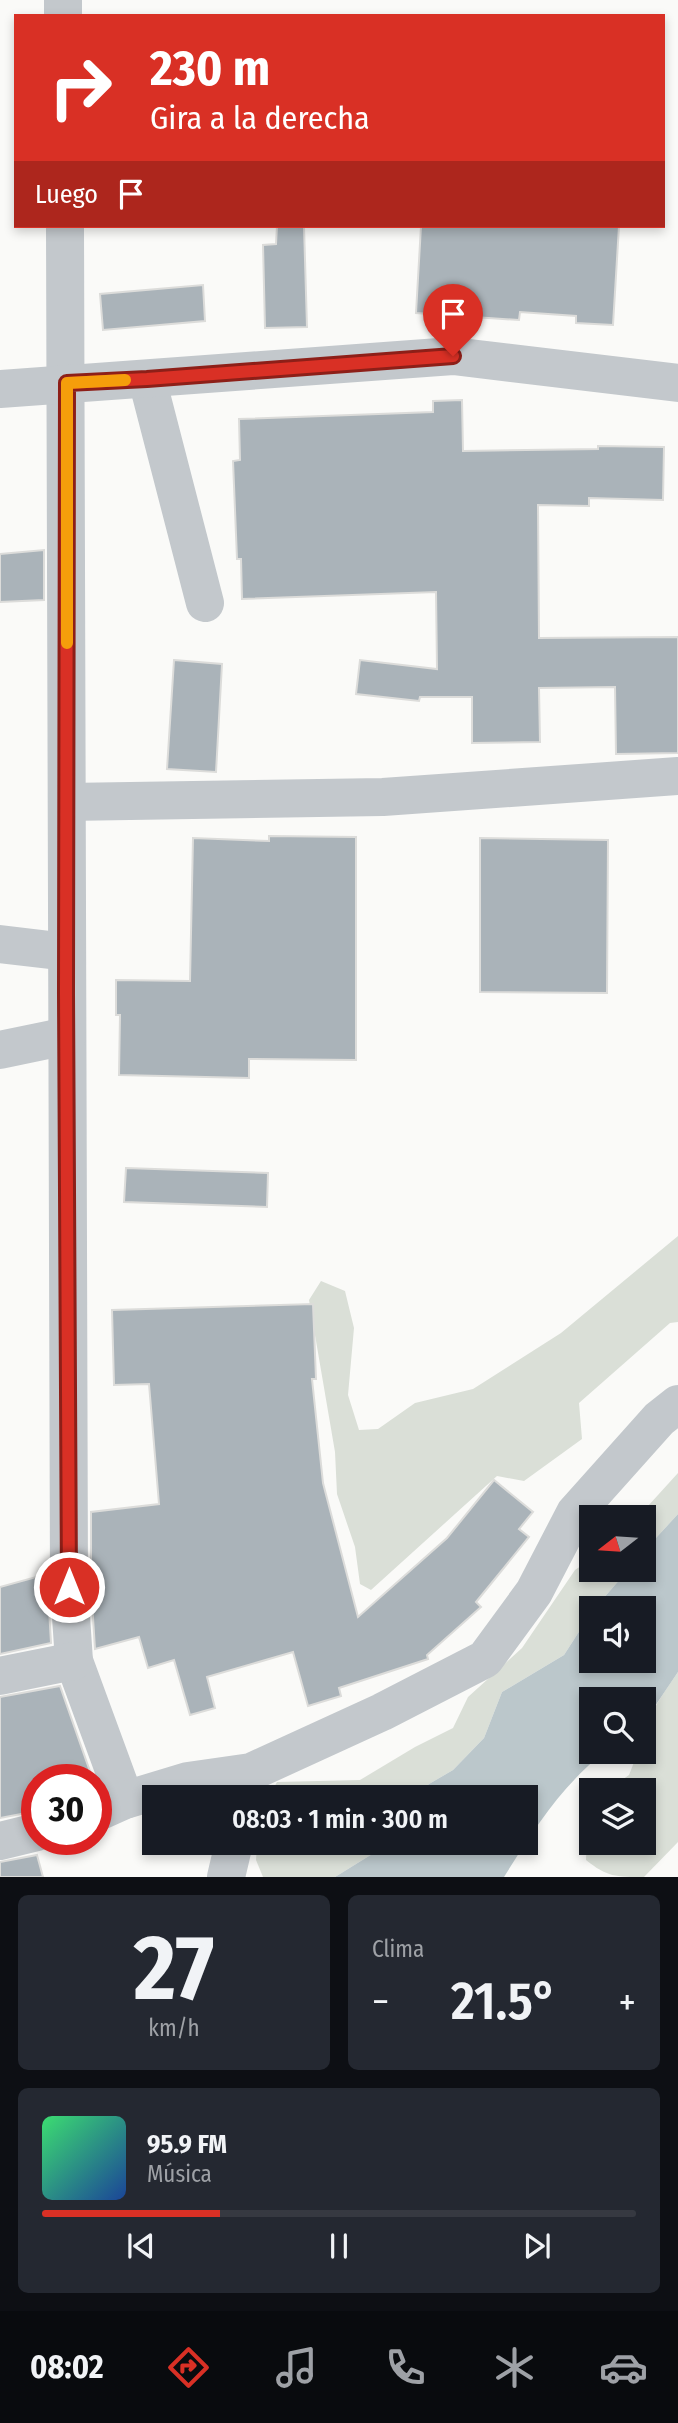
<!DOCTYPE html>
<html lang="es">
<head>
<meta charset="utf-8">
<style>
	:root { --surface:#171b24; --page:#242831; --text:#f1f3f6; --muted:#9ea1a6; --line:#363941; --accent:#d93025 }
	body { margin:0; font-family:"Fira Sans Condensed",sans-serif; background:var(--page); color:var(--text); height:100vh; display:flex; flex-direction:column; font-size:26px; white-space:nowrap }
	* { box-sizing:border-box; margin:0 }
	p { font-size:23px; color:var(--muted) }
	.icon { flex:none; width:38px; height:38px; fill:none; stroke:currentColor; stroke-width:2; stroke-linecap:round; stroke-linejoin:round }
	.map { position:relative; height:1877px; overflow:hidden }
	.drawer { display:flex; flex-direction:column; gap:18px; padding:18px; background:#0d0f14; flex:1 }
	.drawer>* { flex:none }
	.banner { position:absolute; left:14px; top:14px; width:651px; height:214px; border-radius:0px; box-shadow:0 4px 10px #0003; background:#d93025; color:#fff; overflow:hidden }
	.needle { width:46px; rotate:253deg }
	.fabs { position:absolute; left:579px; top:1505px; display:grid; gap:14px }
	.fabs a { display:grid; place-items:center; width:77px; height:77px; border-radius:0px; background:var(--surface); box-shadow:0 4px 10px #0003; font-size:35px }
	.speed { position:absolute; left:21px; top:1764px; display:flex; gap:14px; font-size:35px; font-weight:700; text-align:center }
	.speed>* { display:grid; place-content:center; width:91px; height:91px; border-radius:50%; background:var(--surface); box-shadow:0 4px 10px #0003; line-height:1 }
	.speed .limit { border:10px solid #d22; background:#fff; color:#111 }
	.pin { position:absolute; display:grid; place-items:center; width:60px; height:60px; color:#fff; margin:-72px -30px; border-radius:50% 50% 50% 0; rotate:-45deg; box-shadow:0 0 7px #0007 }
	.pin .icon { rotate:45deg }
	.me { position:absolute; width:77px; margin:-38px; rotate:0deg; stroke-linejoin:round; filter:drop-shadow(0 0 5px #0008) }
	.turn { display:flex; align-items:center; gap:24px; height:147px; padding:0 21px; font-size:32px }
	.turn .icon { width:91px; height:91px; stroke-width:2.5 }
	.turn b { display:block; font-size:49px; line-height:60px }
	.then { display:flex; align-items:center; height:66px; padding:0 21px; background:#0003; gap:14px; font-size:26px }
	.big { font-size:52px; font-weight:600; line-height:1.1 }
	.drawer .card { flex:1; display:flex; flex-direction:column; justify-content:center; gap:10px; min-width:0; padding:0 24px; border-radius:10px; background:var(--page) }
	.drawer .dial { align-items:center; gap:0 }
	.dial b { font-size:91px; line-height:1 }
	.song { display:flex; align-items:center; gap:21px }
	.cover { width:84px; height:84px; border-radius:10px; background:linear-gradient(135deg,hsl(140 70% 55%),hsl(220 70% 35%)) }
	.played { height:7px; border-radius:4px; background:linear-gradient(90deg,var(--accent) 30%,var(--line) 30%) }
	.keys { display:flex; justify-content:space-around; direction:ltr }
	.heat { display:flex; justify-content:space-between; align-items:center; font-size:38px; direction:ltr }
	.drawer .tiles { flex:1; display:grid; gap:18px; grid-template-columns:1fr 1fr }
	.card:last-child { grid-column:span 2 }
	.trip { position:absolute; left:142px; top:1785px; width:396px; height:70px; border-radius:0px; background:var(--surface); box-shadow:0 4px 10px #0003; font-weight:600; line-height:70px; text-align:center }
	.menu { display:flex; height:112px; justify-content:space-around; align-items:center; background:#090b0e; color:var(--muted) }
	.menu .icon { width:49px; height:49px }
	.menu .selected { color:var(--accent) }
	.menu b { font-size:32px; color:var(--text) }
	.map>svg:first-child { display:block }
</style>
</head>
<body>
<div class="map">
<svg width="678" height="1877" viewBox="0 0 678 1877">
	<rect width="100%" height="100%" fill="#fafaf8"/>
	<!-- green -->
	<g fill="#dadfd7">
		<polygon points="678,1236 678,1322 670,1323 579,1403 582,1439 524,1481 497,1476 371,1590 360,1584 355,1547 337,1494 335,1452 309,1300 321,1281 345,1291 354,1328 348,1395 359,1430 378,1429 415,1403 473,1389 561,1333"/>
		<polygon points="678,1473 678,1514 644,1551 644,1517 638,1517"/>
		<polygon points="591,1559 592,1570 628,1570 595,1608 592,1608 591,1613 564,1655 502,1692 484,1738 453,1770 429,1784 415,1797 269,1797 277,1782 360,1780 415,1747 453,1728 468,1697 522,1648 575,1570"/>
		<path d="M678 1672V1842L644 1877C616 1877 607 1877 586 1860L587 1828 591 1820 592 1843H644V1790H608L629 1775 638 1752H644C644 1717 660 1699 678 1672Z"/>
		<polygon points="257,1843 390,1843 335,1877 263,1877 256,1860"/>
	</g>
	<!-- water -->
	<path fill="#bbc7cb" d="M678 1514V1672L651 1712 644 1718V1699H592V1752H604C560 1788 534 1829 504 1877H335L390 1843H525V1797H415L429 1784 453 1770 484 1738 502 1692 564 1655 591 1613 592 1661H644V1608H595L628 1570H644V1551Z"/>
	<!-- building -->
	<g fill="#aab3b9" stroke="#dcdcda" stroke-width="2">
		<polygon points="277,226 304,226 307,327 265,328 263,245 276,244"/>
		<polygon points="421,226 619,226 613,325 576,323 576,316 520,312 519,320 416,313"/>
		<polygon points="203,285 205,321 103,330 100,294"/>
		<polygon points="462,400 463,451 598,449 598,446 664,447 663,500 589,498 589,506 538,505 539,638 678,637 678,753 616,754 615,687 539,688 540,742 472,743 472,697 420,697 419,701 356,694 360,660 437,669 436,592 242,599 241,559 237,559 233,461 240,460 239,419 433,412 433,401"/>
		<polygon points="44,550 44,600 0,602 0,554"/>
		<polygon points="174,660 222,664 216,772 167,769"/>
		<polygon points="269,836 356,837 356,1060 249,1059 249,1078 119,1075 120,1015 116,1015 116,980 190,981 193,838 269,841"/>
		<polygon points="480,838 608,840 607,993 480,992"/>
		<polygon points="126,1168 268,1173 267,1207 124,1202"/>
		<polygon points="313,1304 316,1379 312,1379 323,1483 358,1617 447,1538 494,1480 533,1512 519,1529 529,1537 476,1602 481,1607 427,1655 428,1659 339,1688 341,1696 308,1706 293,1652 207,1677 215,1708 190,1715 174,1660 148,1668 139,1637 95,1649 91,1586 91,1512 159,1504 149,1384 114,1385 112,1310"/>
		<polygon points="47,1574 51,1643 0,1654 0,1587"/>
		<polygon points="60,1686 93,1780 37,1780 37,1811 0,1818 0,1697"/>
		<polygon points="154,1814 154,1843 168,1843 148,1846 143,1817"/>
		<polygon points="37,1855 43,1877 0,1877 0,1862"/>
	</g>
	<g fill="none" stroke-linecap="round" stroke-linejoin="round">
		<!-- minor -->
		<g stroke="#c3c8cc" stroke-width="38">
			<polyline points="63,0 63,16"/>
			<polyline points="65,226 69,1587 74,1661 125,1800"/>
			<polyline points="147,379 205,603"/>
			<polyline points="0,389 453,356 678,383"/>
			<polyline points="67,802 383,797 678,776"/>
			<polyline points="0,944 67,952"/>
			<polyline points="0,1050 67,1036"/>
			<polyline points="0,1676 74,1661"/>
			<polyline points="96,1813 125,1800 188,1781 251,1772 382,1712 485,1659 534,1592 575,1513 659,1419 678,1404"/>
			<polyline points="0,1841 37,1832"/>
			<polyline points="226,1877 234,1843"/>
		</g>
	</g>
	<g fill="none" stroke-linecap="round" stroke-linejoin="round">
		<defs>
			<polyline id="route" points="69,1587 66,994 67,383 147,379 453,356"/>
		</defs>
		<!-- route casing -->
		<use href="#route" stroke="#8d1f18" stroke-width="18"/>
		<!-- route -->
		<use href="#route" stroke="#d93025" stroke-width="12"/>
		<!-- slow -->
		<polyline stroke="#f59e0b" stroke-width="12" points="67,643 67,383 125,380"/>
	</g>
</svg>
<div class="fabs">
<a><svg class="needle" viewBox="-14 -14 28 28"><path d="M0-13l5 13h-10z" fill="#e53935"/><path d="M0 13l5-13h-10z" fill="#9ea1a6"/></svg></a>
<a><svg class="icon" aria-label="sound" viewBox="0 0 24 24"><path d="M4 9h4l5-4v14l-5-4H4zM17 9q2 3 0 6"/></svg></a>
<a><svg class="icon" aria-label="search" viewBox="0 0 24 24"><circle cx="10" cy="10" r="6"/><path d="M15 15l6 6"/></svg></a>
<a><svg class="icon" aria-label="layers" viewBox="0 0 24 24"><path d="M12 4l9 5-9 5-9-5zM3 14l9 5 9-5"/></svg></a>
</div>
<div class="speed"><div class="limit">30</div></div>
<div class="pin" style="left:453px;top:356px;background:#d93025"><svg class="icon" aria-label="arrive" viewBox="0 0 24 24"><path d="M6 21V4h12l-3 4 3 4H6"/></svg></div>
<svg class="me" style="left:69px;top:1587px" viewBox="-20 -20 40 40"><circle r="17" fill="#d93025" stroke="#fff" stroke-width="3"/><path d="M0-11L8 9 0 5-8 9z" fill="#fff"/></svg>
<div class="trip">08:03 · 1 min · 300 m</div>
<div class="banner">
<div class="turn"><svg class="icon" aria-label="right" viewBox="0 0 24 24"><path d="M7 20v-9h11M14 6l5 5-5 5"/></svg><div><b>230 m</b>Gira a la derecha</div></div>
<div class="then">Luego<svg class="icon" aria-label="arrive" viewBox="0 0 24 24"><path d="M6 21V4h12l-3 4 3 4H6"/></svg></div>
</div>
</div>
<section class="drawer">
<div class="tiles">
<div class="card dial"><b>27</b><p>km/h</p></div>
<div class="card"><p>Clima</p>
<div class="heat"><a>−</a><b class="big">21.5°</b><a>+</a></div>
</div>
<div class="card">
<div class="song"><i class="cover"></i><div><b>95.9 FM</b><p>Música</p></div></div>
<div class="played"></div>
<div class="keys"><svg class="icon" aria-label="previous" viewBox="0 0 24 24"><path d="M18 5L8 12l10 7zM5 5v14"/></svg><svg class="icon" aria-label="pause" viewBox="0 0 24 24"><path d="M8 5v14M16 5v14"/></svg><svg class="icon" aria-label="next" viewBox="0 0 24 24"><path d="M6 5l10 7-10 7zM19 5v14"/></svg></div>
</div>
</div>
</section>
<nav class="menu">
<b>08:02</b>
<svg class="icon selected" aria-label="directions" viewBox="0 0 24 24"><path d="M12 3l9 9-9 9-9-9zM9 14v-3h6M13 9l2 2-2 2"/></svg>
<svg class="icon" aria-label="music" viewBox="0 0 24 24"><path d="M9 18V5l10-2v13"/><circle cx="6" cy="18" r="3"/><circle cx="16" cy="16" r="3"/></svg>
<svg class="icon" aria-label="phone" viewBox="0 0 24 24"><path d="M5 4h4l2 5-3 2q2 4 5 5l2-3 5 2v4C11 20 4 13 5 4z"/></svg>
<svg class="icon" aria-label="climate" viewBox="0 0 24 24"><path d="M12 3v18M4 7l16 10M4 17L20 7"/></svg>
<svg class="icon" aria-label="car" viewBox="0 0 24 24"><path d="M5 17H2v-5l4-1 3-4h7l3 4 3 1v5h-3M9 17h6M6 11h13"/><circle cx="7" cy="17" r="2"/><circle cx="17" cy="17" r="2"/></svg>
</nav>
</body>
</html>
